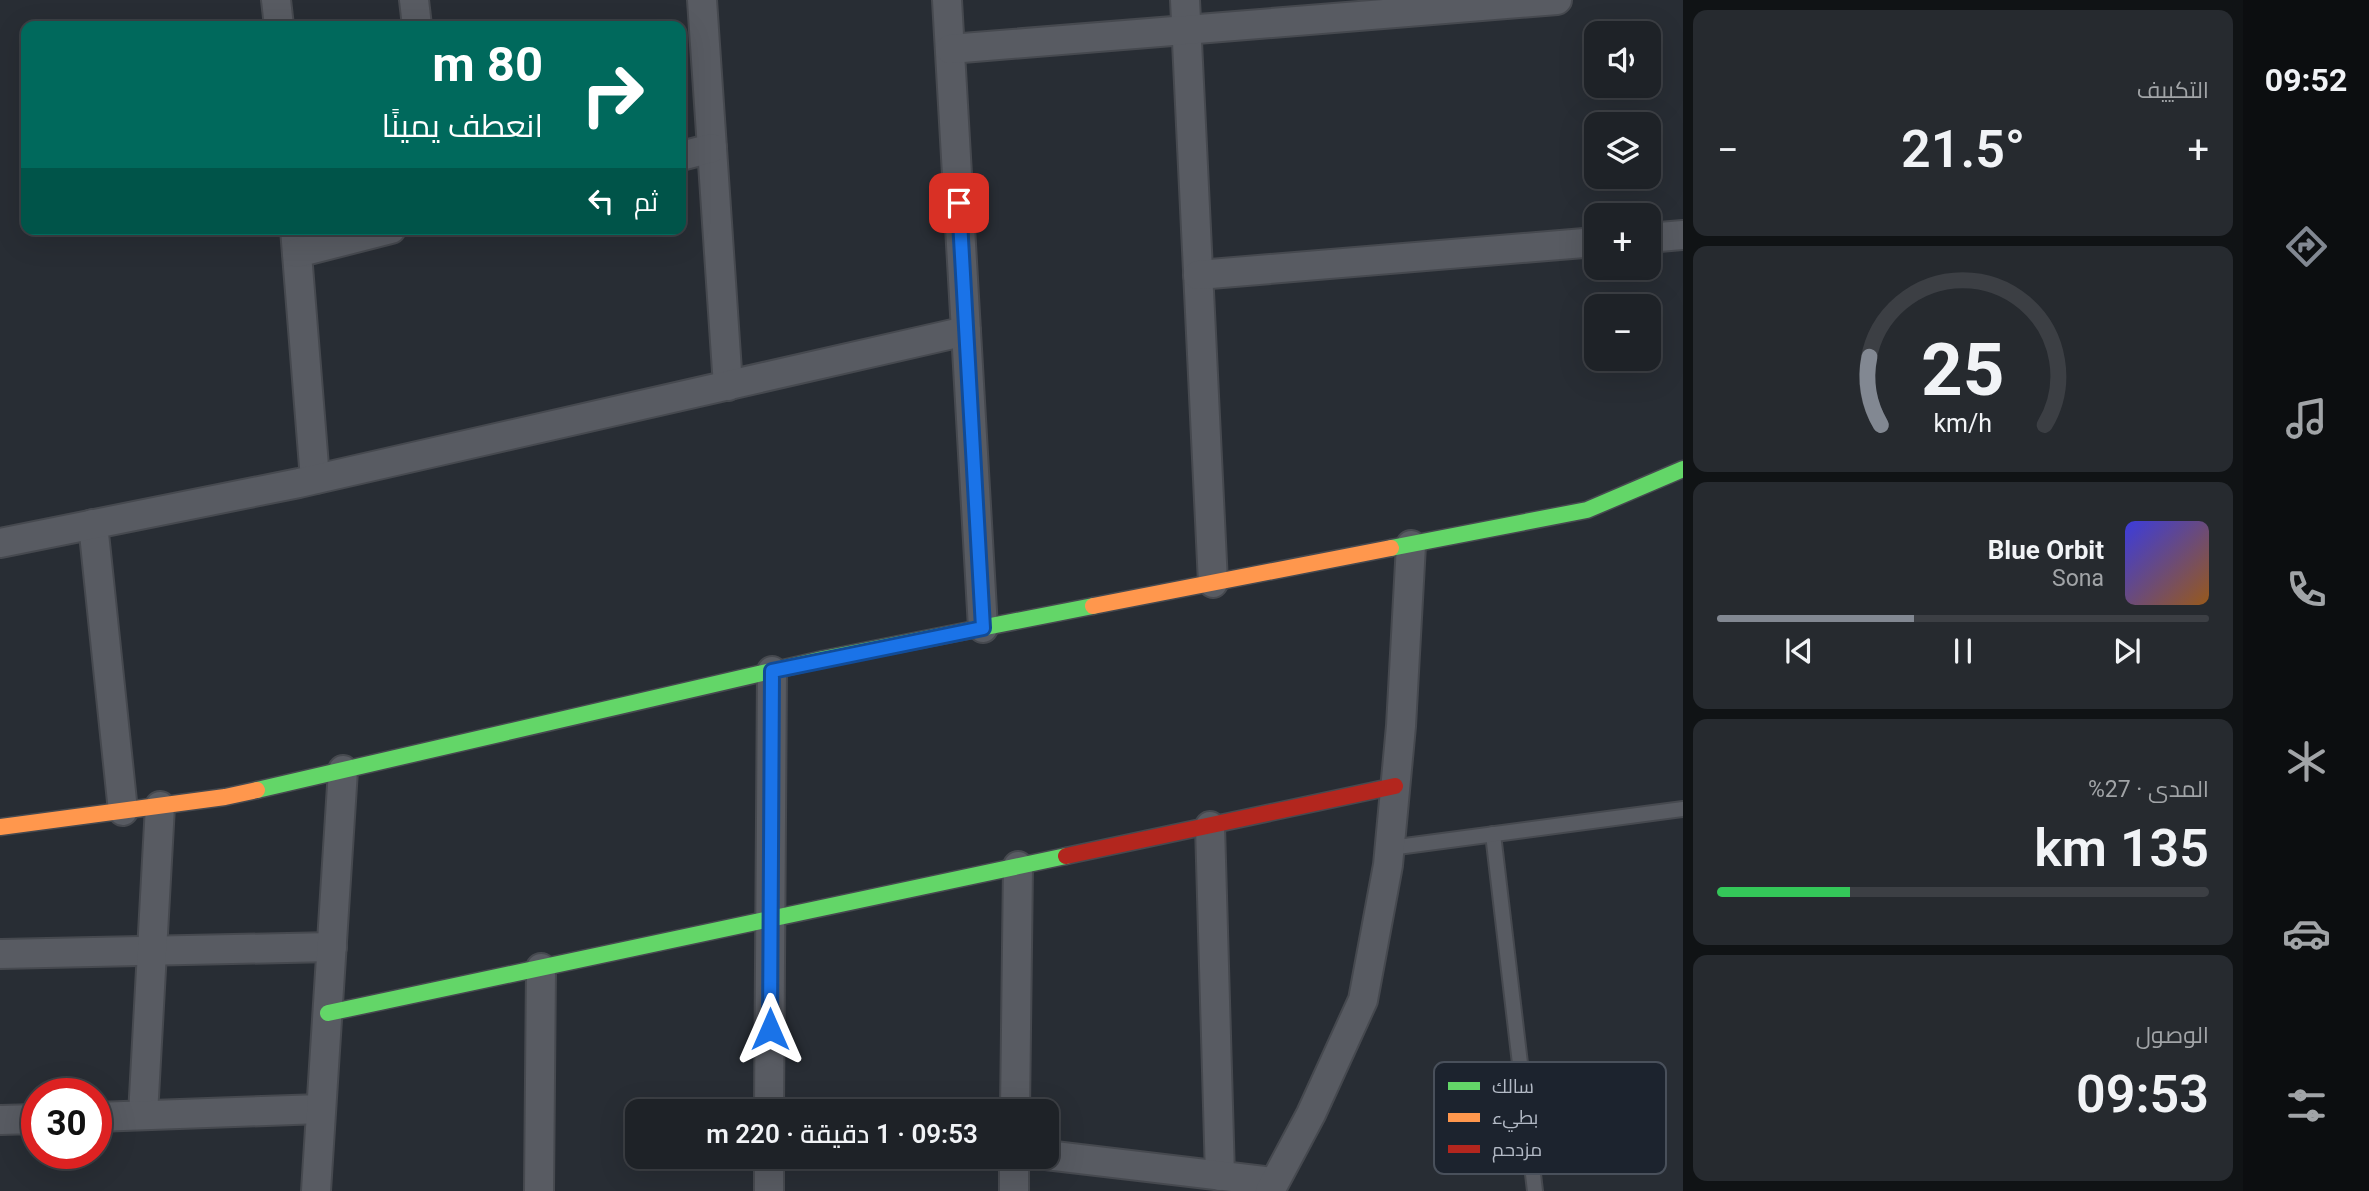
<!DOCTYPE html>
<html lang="ar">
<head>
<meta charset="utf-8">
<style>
	:root { --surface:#1e2227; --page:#262a2f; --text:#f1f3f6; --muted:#a1a4a7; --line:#3c3f44; --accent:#828892 }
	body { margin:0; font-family:Roboto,Cairo,sans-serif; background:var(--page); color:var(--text); direction:rtl; height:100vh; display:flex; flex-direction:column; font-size:26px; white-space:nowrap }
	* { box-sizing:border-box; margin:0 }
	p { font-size:23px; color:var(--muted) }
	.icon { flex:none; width:38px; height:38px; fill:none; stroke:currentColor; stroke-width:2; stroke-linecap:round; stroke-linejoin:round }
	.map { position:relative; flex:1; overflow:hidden; direction:ltr }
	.details { display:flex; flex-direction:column; gap:10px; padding:10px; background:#101315; width:560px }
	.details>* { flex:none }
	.banner { position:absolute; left:21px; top:21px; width:665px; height:214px; border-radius:14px; box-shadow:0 7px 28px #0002,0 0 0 2px var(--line); direction:rtl; background:#00695c; color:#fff; overflow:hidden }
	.buttons { position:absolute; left:1584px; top:21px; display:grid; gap:14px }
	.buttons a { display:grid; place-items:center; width:77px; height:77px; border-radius:14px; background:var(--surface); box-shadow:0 7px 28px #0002,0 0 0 2px var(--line); font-size:35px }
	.speed { position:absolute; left:21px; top:1078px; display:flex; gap:14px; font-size:35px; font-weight:700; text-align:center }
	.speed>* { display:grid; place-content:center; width:91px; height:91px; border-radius:50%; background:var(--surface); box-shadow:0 7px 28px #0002,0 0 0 2px var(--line); line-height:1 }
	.speed .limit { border:10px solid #d22; background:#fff; color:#111 }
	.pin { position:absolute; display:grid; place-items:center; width:60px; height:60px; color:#fff; margin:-30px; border-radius:14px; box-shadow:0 4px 10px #0006 }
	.me { position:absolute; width:77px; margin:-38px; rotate:0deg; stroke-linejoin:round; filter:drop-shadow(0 0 5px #0008) }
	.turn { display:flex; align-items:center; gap:24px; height:147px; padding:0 28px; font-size:32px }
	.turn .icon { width:91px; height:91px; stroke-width:2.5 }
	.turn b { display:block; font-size:49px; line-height:60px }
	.then { display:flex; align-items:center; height:66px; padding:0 28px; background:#0003; gap:14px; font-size:26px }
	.big { font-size:52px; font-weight:600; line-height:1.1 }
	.details .card { flex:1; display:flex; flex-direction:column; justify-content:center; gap:10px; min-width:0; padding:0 24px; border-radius:14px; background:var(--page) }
	.details .dial { align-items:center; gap:0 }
	.dial svg { height:182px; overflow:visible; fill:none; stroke:var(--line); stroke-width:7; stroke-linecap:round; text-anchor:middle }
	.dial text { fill:var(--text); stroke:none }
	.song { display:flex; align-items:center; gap:21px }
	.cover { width:84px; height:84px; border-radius:10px; background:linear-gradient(135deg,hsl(240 70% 55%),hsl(30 70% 35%)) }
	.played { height:7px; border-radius:4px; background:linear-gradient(90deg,var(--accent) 40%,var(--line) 40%) }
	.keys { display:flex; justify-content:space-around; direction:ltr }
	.heat { display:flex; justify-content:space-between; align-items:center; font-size:38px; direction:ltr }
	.charge { height:10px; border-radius:5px; background:linear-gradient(90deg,#34c759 27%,var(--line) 0) }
	.trip { position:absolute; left:625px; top:1099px; width:434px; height:70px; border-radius:14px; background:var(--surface); box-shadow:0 7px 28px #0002,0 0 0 2px var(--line); font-weight:600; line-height:70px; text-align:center; direction:rtl }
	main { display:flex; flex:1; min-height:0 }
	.tabs { display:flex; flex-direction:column; width:126px; justify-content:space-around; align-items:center; background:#0c0e10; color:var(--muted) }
	.tabs .icon { width:49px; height:49px }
	.tabs .selected { color:var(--accent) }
	.tabs b { font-size:32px; color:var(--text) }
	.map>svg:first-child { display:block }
</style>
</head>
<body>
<main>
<nav class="tabs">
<b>09:52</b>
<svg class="icon selected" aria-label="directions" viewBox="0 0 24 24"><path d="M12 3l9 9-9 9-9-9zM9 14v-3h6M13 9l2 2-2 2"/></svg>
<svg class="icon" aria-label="music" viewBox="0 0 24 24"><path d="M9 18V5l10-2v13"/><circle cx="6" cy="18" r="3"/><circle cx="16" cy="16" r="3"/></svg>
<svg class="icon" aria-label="phone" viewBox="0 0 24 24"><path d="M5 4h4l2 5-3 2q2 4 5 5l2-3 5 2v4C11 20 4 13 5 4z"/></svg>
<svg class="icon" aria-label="climate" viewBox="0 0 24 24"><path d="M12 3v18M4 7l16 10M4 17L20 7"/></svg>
<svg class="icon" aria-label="car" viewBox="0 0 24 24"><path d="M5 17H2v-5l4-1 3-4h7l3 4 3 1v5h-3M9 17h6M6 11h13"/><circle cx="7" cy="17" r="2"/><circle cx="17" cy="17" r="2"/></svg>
<svg class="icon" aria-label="filters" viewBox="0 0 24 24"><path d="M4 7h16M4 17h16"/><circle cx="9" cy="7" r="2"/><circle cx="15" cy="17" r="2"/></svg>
</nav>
<section class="details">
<div class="card"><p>التكييف</p>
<div class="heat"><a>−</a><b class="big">21.5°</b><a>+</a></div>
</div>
<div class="card dial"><svg viewBox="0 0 100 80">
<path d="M14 69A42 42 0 1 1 86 69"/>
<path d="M14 69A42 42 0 0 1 9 39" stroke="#828892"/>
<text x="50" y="56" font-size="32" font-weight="700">25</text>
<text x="50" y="72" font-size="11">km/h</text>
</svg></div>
<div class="card">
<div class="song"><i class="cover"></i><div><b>Blue Orbit</b><p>Sona</p></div></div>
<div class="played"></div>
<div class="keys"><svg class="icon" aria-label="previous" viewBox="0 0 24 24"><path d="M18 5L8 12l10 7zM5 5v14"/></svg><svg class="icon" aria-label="pause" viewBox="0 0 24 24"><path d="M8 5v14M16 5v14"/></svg><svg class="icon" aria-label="next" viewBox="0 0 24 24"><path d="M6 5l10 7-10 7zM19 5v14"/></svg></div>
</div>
<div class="card"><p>المدى · 27%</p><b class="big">135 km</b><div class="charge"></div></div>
<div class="card"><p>الوصول</p><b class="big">09:53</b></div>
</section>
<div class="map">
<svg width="1683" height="1191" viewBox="0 0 1683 1191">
	<rect width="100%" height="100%" fill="#282d34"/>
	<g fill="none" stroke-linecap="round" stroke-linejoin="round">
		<defs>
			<g id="lane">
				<polyline points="1493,834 1535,1191"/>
				<polyline points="1390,848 1683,809"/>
			</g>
			<g id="street">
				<polyline points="276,0 279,26"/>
				<polyline points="414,0 417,26"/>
				<polyline points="702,0 728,386"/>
				<polyline points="947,0 983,628"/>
				<polyline points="1185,0 1213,583"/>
				<polyline points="950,49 1557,0"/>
				<polyline points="681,156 712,148"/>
				<polyline points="295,229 315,479"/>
				<polyline points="1648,238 1683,235"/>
				<polyline points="297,253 391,229"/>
				<polyline points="1198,275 1596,242"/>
				<polyline points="93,524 123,811"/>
				<polyline points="0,543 299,483 966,331"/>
				<polyline points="1210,826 1220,1176"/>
				<polyline points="0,954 332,947"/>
				<polyline points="769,1111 772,671"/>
				<polyline points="1015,1111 1018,866"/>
				<polyline points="143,1115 160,806"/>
				<polyline points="96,1117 321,1109"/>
				<polyline points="0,1120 37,1119"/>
				<polyline points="1046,1155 1274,1182"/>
				<polyline points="316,1191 343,770"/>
				<polyline points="539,1191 541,968"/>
				<polyline points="769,1191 769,1157"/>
				<polyline points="1014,1191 1014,1157"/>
				<polyline points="1270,1191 1311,1114 1363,1000 1388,865 1401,726 1411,545"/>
			</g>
			<g id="fast">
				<polyline points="1391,548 1587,510 1683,469"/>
				<polyline points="257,790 823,659 1093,606"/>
				<polyline points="328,1013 1066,856"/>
			</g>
			<g id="slow">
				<polyline points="1093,606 1391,548"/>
				<polyline points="0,827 225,797 257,790"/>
			</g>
			<polyline id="jam" points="1066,856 1395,786"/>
		</defs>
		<!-- lane casing -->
		<use href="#lane" stroke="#46494f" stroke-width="18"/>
		<!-- street casing -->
		<use href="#street" stroke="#46494f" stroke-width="32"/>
		<!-- fast casing -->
		<use href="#fast" stroke="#46494f" stroke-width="19"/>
		<!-- slow casing -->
		<use href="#slow" stroke="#46494f" stroke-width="19"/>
		<!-- jam casing -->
		<use href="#jam" stroke="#46494f" stroke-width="19"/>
		<!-- lane -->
		<use href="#lane" stroke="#585b62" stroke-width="14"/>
		<!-- street -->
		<use href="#street" stroke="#585b62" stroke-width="28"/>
		<!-- fast -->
		<use href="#fast" stroke="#63d668" stroke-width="16"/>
		<!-- slow -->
		<use href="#slow" stroke="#ff974d" stroke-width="16"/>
		<!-- jam -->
		<use href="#jam" stroke="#b3261e" stroke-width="16"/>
	</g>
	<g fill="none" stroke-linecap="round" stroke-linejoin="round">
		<defs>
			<polyline id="route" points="770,1029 772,671 983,628 959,203"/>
		</defs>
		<!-- route casing -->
		<use href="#route" stroke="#114b97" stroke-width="18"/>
		<!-- route -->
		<use href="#route" stroke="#1a73e8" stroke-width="12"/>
	</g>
	<!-- legend -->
	<rect x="1434" y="1062" width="232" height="112" rx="10" fill="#1c232e" stroke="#49505b" stroke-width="2"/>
	<rect x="1448" y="1082" width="32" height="8" fill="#63d668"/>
	<rect x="1448" y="1113" width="32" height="9" fill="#ff974d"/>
	<rect x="1448" y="1145" width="32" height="8" fill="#b3261e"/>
	<g font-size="19" fill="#b2b9c5">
		<text x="1492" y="1093">سالك</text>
		<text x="1492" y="1124">بطيء</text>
		<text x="1492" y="1156">مزدحم</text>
	</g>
</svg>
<div class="buttons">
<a><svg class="icon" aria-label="sound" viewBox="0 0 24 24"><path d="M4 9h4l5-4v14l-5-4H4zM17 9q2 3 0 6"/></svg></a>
<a><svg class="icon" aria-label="layers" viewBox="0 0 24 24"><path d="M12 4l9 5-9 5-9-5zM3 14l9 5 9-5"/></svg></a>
<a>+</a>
<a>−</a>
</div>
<div class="speed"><div class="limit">30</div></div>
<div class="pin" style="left:959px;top:203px;background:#d93025"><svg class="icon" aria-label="arrive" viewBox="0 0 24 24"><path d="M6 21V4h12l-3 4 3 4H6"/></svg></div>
<svg class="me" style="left:770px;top:1029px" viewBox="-20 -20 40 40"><path d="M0-17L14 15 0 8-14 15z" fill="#1a73e8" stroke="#fff" stroke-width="4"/></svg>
<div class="trip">09:53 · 1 دقيقة · 220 m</div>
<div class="banner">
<div class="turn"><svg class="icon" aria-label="right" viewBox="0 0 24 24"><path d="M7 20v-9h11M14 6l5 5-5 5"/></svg><div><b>80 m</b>انعطف يمينًا</div></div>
<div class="then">ثم<svg class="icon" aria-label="left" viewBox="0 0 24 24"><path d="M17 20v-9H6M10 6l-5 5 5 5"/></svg></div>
</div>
</div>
</main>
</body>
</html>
